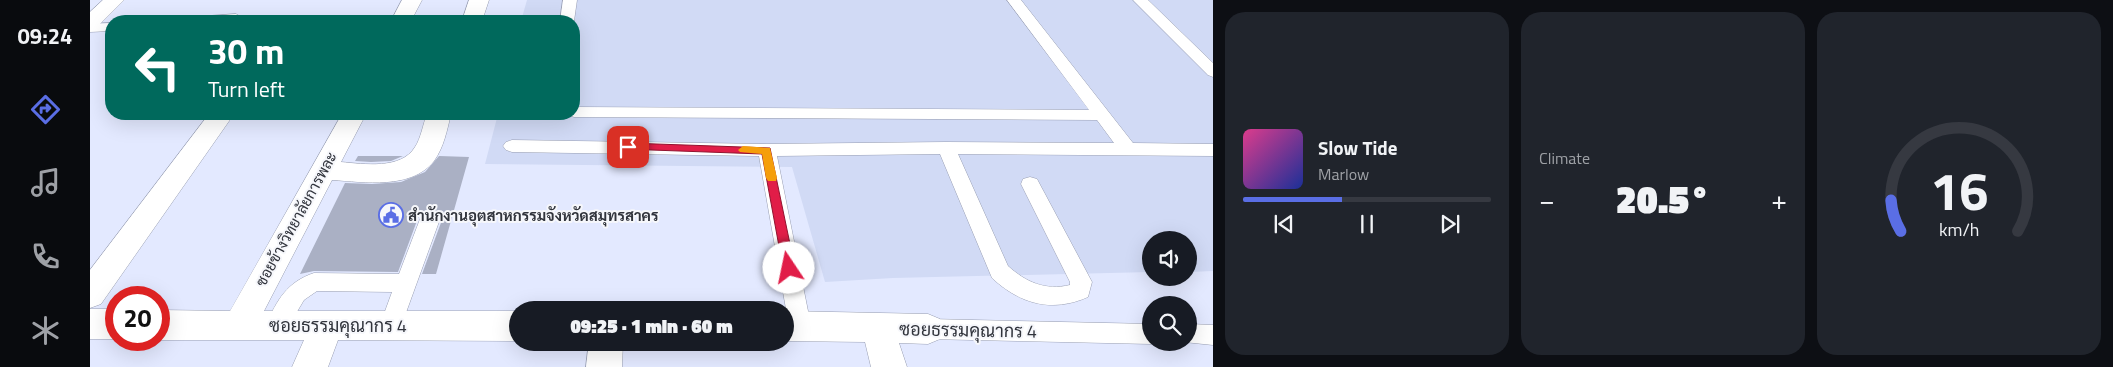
<!DOCTYPE html>
<html lang="en">
<head>
<meta charset="utf-8">
<style>
	:root { --surface:#171b24; --page:#20242c; --text:#f1f3f6; --muted:#9ea1a6; --line:#363941; --accent:#5a6ee5 }
	body { margin:0; font-family:"Titillium Web",Sarabun,sans-serif; background:var(--page); color:var(--text); height:100vh; display:flex; flex-direction:column; font-size:19px; white-space:nowrap }
	* { box-sizing:border-box; margin:0 }
	p { font-size:16px; color:var(--muted) }
	.icon { flex:none; width:28px; height:28px; fill:none; stroke:currentColor; stroke-width:2; stroke-linecap:round; stroke-linejoin:round }
	.map { position:relative; flex:1; overflow:hidden }
	.drawer { display:flex; flex-direction:column; gap:12px; padding:12px; background:#0d0f14; width:900px }
	.drawer>* { flex:none }
	.hud { position:absolute; left:15px; top:15px; width:475px; height:105px; border-radius:20px; box-shadow:0 5px 20px #0002; background:#00695c; color:#fff; overflow:hidden }
	.controls { position:absolute; left:1052px; top:231px; display:grid; gap:10px }
	.controls a { display:grid; place-items:center; width:55px; height:55px; border-radius:50%; background:var(--surface); box-shadow:0 5px 20px #0002; font-size:25px }
	.speed { position:absolute; left:15px; top:286px; display:flex; gap:10px; font-size:25px; font-weight:700; text-align:center }
	.speed>* { display:grid; place-content:center; width:65px; height:65px; border-radius:50%; background:var(--surface); box-shadow:0 5px 20px #0002; line-height:1 }
	.speed .limit { border:8px solid #d22; background:#fff; color:#111 }
	.pin { position:absolute; display:grid; place-items:center; width:42px; height:42px; color:#fff; margin:-21px; border-radius:10px; box-shadow:0 2px 8px #0006 }
	.me { position:absolute; width:55px; margin:-28px; rotate:349deg; stroke-linejoin:round; filter:drop-shadow(0 0 4px #0008) }
	.turn { display:flex; align-items:center; gap:18px; height:105px; padding:0 20px; font-size:22px }
	.turn .icon { width:65px; height:65px; stroke-width:2.5 }
	.turn b { display:block; font-size:35px; line-height:42px }
	.big { font-size:38px; font-weight:800; line-height:1.1 }
	.drawer .card { flex:1; display:flex; flex-direction:column; justify-content:center; gap:8px; min-width:0; padding:0 18px; border-radius:20px; background:var(--page) }
	.drawer .dial { align-items:center; gap:0 }
	.dial svg { height:130px; overflow:visible; fill:none; stroke:var(--line); stroke-width:7; stroke-linecap:round; text-anchor:middle }
	.dial text { fill:var(--text); stroke:none }
	.song { display:flex; align-items:center; gap:15px }
	.cover { width:60px; height:60px; border-radius:8px; background:linear-gradient(135deg,hsl(330 70% 55%),hsl(230 70% 35%)) }
	.played { height:5px; border-radius:2px; background:linear-gradient(90deg,var(--accent) 40%,var(--line) 40%) }
	.keys { display:flex; justify-content:space-around; direction:ltr }
	.heat { display:flex; justify-content:space-between; align-items:center; font-size:28px; direction:ltr }
	.drawer .tiles { flex:1; display:grid; gap:12px; grid-template-columns:repeat(3,1fr) }
	.trip { position:absolute; left:419px; top:301px; width:285px; height:50px; border-radius:25px; background:var(--surface); box-shadow:0 5px 20px #0002; font-weight:800; line-height:50px; text-align:center }
	main { display:flex; flex:1; min-height:0 }
	.dock { display:flex; flex-direction:column; width:90px; justify-content:space-around; align-items:center; background:#090b0e; color:var(--muted) }
	.dock .icon { width:35px; height:35px }
	.dock .on { color:var(--accent) }
	.dock b { font-size:22px; color:var(--text) }
	.map>svg:first-child { display:block }
</style>
</head>
<body>
<main>
<nav class="dock">
<b>09:24</b>
<svg class="icon on" aria-label="directions" viewBox="0 0 24 24"><path d="M12 3l9 9-9 9-9-9zM9 14v-3h6M13 9l2 2-2 2"/></svg>
<svg class="icon" aria-label="music" viewBox="0 0 24 24"><path d="M9 18V5l10-2v13"/><circle cx="6" cy="18" r="3"/><circle cx="16" cy="16" r="3"/></svg>
<svg class="icon" aria-label="phone" viewBox="0 0 24 24"><path d="M5 4h4l2 5-3 2q2 4 5 5l2-3 5 2v4C11 20 4 13 5 4z"/></svg>
<svg class="icon" aria-label="climate" viewBox="0 0 24 24"><path d="M12 3v18M4 7l16 10M4 17L20 7"/></svg>
</nav>
<div class="map">
<svg width="1123" height="367" viewBox="0 0 1123 367">
	<rect width="100%" height="100%" fill="#e3e9ff"/>
	<!-- built -->
	<polygon fill="#d1daf5" points="437,0 1123,0 1123,271 1099,272 1099,240 1061,240 1061,272 803,278 735,282 702,167 395,164 408,114 484,114 484,21 431,21"/>
	<!-- building -->
	<g fill="#aab0c4">
		<polygon points="268,156 313,156 301,161 281,162 265,161"/>
		<polygon points="349,156 379,157 346,274 332,274 352,220 348,212 339,209 332,212 328,218 308,272 224,271 210,274 255,183 282,184 311,182 335,172"/>
	</g>
	<g fill="none" stroke-linecap="round" stroke-linejoin="round">
		<defs>
			<g id="service">
				<polygon points="473,0 487,0 484,21 470,21"/>
				<path d="M917 0H931L1043 143 1123 144V156L868 154 918 266C936 282 955 291 980 285V282L931 184 933 179 940 177 947 179 1002 282 998 297C962 313 930 304 902 278L850 154 687 156 721 326 718 333 710 336 702 333 699 326 669 156 422 152 416 150 413 146 416 142 422 140 677 144 856 142 1024 143 1007 120 484 117 477 114H484V107L999 110Z"/>
				<polygon points="1043,0 1058,0 1123,63 1123,77 1118,75"/>
				<polygon points="146,14 153,18 151,21 97,21 104,17"/>
				<polygon points="21,23 21,31 0,32 0,24"/>
				<path d="M340 211 347 214 350 219 309 332 301 335 293 332 290 325 302 292 227 291 214 300 195 332 187 335 179 332 176 325C187 300 197 282 224 273L309 274 330 219 333 214Z"/>
				<polygon points="838,319 1061,324 1061,342 1066,342 1061,344 838,339 830,336 827,329 830,322"/>
				<polygon points="1099,324 1123,325 1123,345 1094,342 1099,342"/>
			</g>
			<g id="minor">
				<polygon points="312,0 332,0 321,21 301,21"/>
				<polygon points="379,0 399,0 392,21 372,21"/>
				<polygon points="119,114 144,114 11,304 0,308 0,270"/>
				<path d="M252 114H276L251 162C274 164 311 170 325 147 331 138 333 124 337 114H361C357 130 354 147 344 161 321 190 274 182 242 180L174 311H428V341L248 340 238 367H202L214 340H69V310L140 311Z"/>
				<rect x="0" y="309" width="26" height="30"/>
				<polygon points="695,311 838,314 850,319 855,329 850,339 838,344 809,343 817,367 781,367 775,342 695,341"/>
				<polygon points="499,342 533,342 532,367 496,367"/>
			</g>
			<polygon id="tertiary" points="13,0 34,0 7,27 0,29 0,12"/>
		</defs>
		<!-- service casing -->
		<use href="#service" stroke="#989eb2" stroke-width="1"/>
		<!-- minor casing -->
		<use href="#minor" stroke="#989eb2" stroke-width="1"/>
		<!-- tertiary casing -->
		<use href="#tertiary" stroke="#989eb2" stroke-width="1"/>
		<!-- service -->
		<use href="#service" fill="#fff" fill-rule="evenodd"/>
		<!-- minor -->
		<use href="#minor" fill="#fff" fill-rule="evenodd"/>
		<!-- tertiary -->
		<use href="#tertiary" fill="#fff" fill-rule="evenodd"/>
	</g>
	<!-- route -->
	<polygon fill="#e11d48" stroke="#92132f" points="538,143 680,148 705,268 704,271 699,273 694,271 693,268 672,154 534,149 533,147"/>
	<!-- slow -->
	<polygon fill="#f59e0b" points="653,146 680,148 687,178 686,181 678,181 676,178 672,154 650,152 648,150"/>
	<!-- icons -->
	<defs>
		<symbol id="civic-ring" viewBox="-11 -11 22 22"><circle r="9.5" fill="#f6f7fb" stroke="#5a6ee5" stroke-width="1.5"/><path d="M-.6-6.5H3V-4.5H.6V-3L4-1V1h2V6H-6V1h2V-1L-.6-3ZM-1.2 2.5V6h2.4V2.5Z" fill="#5a6ee5"/></symbol>
	</defs>
	<g fill-rule="evenodd">
		<use href="#civic-ring" x="287" y="201" width="28" height="28"/>
	</g>
	<g text-anchor="middle" dominant-baseline="central" stroke-width="4" stroke-linejoin="round" paint-order="stroke">
		<!-- poi labels -->
		<g font-size="15" font-weight="bold" fill="#31343c" stroke="#f6f7fb" text-anchor="start">
			<text x="318" y="215">สำนักงานอุตสาหกรรมจังหวัดสมุทรสาคร</text>
		</g>
		<!-- street labels -->
		<g font-size="15" fill="#31343c" stroke="#f6f7fb">
			<text transform="translate(206 219) rotate(-61)">ซอยข้างวิทยาลัยการพละ</text>
		</g>
		<!-- near-street labels -->
		<g font-size="18" fill="#31343c" stroke="#f6f7fb">
			<text x="248" y="325">ซอยธรรมคุณากร 4</text>
			<text transform="translate(878 330) rotate(1)">ซอยธรรมคุณากร 4</text>
		</g>
	</g>
</svg>
<div class="controls">
<a><svg class="icon" aria-label="sound" viewBox="0 0 24 24"><path d="M4 9h4l5-4v14l-5-4H4zM17 9q2 3 0 6"/></svg></a>
<a><svg class="icon" aria-label="search" viewBox="0 0 24 24"><circle cx="10" cy="10" r="6"/><path d="M15 15l6 6"/></svg></a>
</div>
<div class="speed"><div class="limit">20</div></div>
<div class="pin" style="left:538px;top:147px;background:#d93025"><svg class="icon" aria-label="arrive" viewBox="0 0 24 24"><path d="M6 21V4h12l-3 4 3 4H6"/></svg></div>
<svg class="me" style="left:699px;top:268px" viewBox="-20 -20 40 40"><circle r="19" fill="#fff"/><path d="M0-13L10 11 0 6-10 11z" fill="#e11d48"/></svg>
<div class="trip">09:25 · 1 min · 60 m</div>
<div class="hud">
<div class="turn"><svg class="icon" aria-label="left" viewBox="0 0 24 24"><path d="M17 20v-9H6M10 6l-5 5 5 5"/></svg><div><b>30 m</b>Turn left</div></div>
</div>
</div>
<section class="drawer">
<div class="tiles">
<div class="card">
<div class="song"><i class="cover"></i><div><b>Slow Tide</b><p>Marlow</p></div></div>
<div class="played"></div>
<div class="keys"><svg class="icon" aria-label="previous" viewBox="0 0 24 24"><path d="M18 5L8 12l10 7zM5 5v14"/></svg><svg class="icon" aria-label="pause" viewBox="0 0 24 24"><path d="M8 5v14M16 5v14"/></svg><svg class="icon" aria-label="next" viewBox="0 0 24 24"><path d="M6 5l10 7-10 7zM19 5v14"/></svg></div>
</div>
<div class="card"><p>Climate</p>
<div class="heat"><a>−</a><b class="big">20.5°</b><a>+</a></div>
</div>
<div class="card dial"><svg viewBox="0 0 100 80">
<path d="M14 69A42 42 0 1 1 86 69"/>
<path d="M14 69A42 42 0 0 1 8 50" stroke="#5a6ee5"/>
<text x="50" y="56" font-size="32" font-weight="700">16</text>
<text x="50" y="72" font-size="11">km/h</text>
</svg></div>
</div>
</section>
</main>
</body>
</html>
